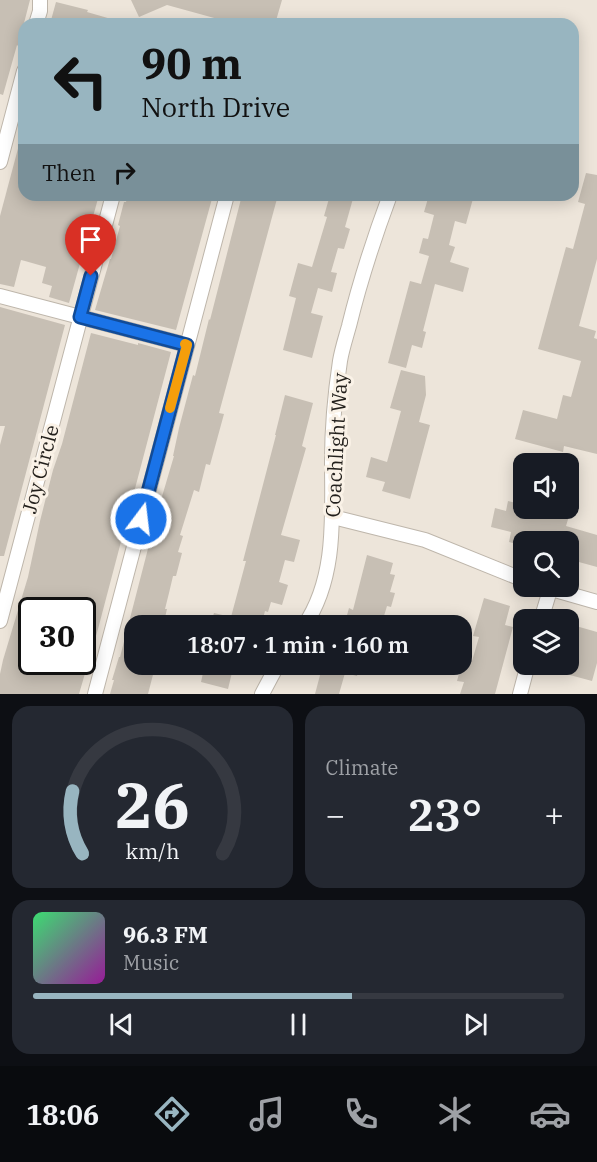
<!DOCTYPE html>
<html lang="en">
<head>
<meta charset="utf-8">
<style>
	:root { --surface:#171b24; --page:#242831; --text:#f1f3f6; --muted:#9ea1a6; --line:#363941; --accent:#98b5c0 }
	body { margin:0; font-family:"IBM Plex Serif",serif; background:var(--page); color:var(--text); height:100vh; display:flex; flex-direction:column; font-size:22px; white-space:nowrap }
	* { box-sizing:border-box; margin:0 }
	p { font-size:20px; color:var(--muted) }
	.icon { flex:none; width:33px; height:33px; fill:none; stroke:currentColor; stroke-width:2; stroke-linecap:round; stroke-linejoin:round }
	.map { position:relative; height:694px; overflow:hidden }
	.side { display:flex; flex-direction:column; gap:12px; padding:12px; background:#0d0f14; flex:1 }
	.side>* { flex:none }
	.top-card { position:absolute; left:18px; top:18px; width:561px; height:183px; border-radius:18px; box-shadow:0 3px 15px #0003; background:#98b5c0; color:#111; overflow:hidden }
	.tools { position:absolute; left:513px; top:453px; display:grid; gap:12px }
	.tools a { display:grid; place-items:center; width:66px; height:66px; border-radius:12px; background:var(--surface); box-shadow:0 3px 15px #0003; font-size:30px }
	.speed { position:absolute; left:18px; top:597px; display:flex; gap:12px; font-size:30px; font-weight:700; text-align:center }
	.speed>* { display:grid; place-content:center; width:78px; height:78px; border-radius:50%; background:var(--surface); box-shadow:0 3px 15px #0003; line-height:1 }
	.speed .limit { border:3px solid #111; border-radius:9px; background:#fff; color:#111 }
	.pin { position:absolute; display:grid; place-items:center; width:51px; height:51px; color:#fff; margin:-62px -26px; border-radius:50% 50% 50% 0; rotate:-45deg; box-shadow:0 0 6px #0007 }
	.pin .icon { rotate:45deg }
	.me { position:absolute; width:66px; margin:-33px; rotate:15deg; stroke-linejoin:round; filter:drop-shadow(0 0 4px #0008) }
	.turn { display:flex; align-items:center; gap:21px; height:126px; padding:0 24px; font-size:27px }
	.turn .icon { width:78px; height:78px; stroke-width:2.5 }
	.turn b { display:block; font-size:42px; line-height:51px }
	.then { display:flex; align-items:center; height:57px; padding:0 24px; background:#0003; gap:12px; font-size:22px }
	.big { font-size:45px; font-weight:600; line-height:1.1 }
	.side .widget { flex:1; display:flex; flex-direction:column; justify-content:center; gap:9px; min-width:0; padding:0 21px; border-radius:18px; background:var(--page) }
	.side .dial { align-items:center; gap:0 }
	.dial svg { height:156px; overflow:visible; fill:none; stroke:var(--line); stroke-width:7; stroke-linecap:round; text-anchor:middle }
	.dial text { fill:var(--text); stroke:none }
	.song { display:flex; align-items:center; gap:18px }
	.cover { width:72px; height:72px; border-radius:9px; background:linear-gradient(135deg,hsl(140 70% 55%),hsl(300 70% 35%)) }
	.played { height:6px; border-radius:3px; background:linear-gradient(90deg,var(--accent) 60%,var(--line) 60%) }
	.keys { display:flex; justify-content:space-around; direction:ltr }
	.heat { display:flex; justify-content:space-between; align-items:center; font-size:33px; direction:ltr }
	.side .tiles { flex:1; display:grid; gap:12px; grid-template-columns:1fr 1fr }
	.widget:last-child { grid-column:span 2 }
	.trip { position:absolute; left:124px; top:615px; width:348px; height:60px; border-radius:18px; background:var(--surface); box-shadow:0 3px 15px #0003; font-weight:600; line-height:60px; text-align:center }
	.dock { display:flex; height:96px; justify-content:space-around; align-items:center; background:#090b0e; color:var(--muted) }
	.dock .icon { width:42px; height:42px }
	.dock .current { color:var(--accent) }
	.dock b { font-size:27px; color:var(--text) }
	.map>svg:first-child { display:block }
</style>
</head>
<body>
<div class="map">
<svg width="597" height="694" viewBox="0 0 597 694">
	<rect width="100%" height="100%" fill="#ede5da"/>
	<!-- building -->
	<g fill="#c7bfb4" fill-rule="evenodd">
		<polygon points="0,0 30,0 18,46 17,45 3,95 0,94"/>
		<polygon points="131,0 282,0 275,24 236,24 167,5 139,17"/>
		<polygon points="56,2 88,10 87,12 118,21 118,24 50,24"/>
		<polygon points="20,141 24,142 24,195 99,195 69,303 49,297 52,286 42,283 46,267 25,261 21,260 14,287 0,284 0,216"/>
		<polygon points="586,173 597,175 597,259 579,326 596,331 594,338 597,339 597,454 564,446 563,452 515,439 523,410 557,419 563,395 571,397 581,361 538,349 566,247 573,249 585,204 578,202"/>
		<polygon points="128,195 213,195 176,330 95,310 110,259 111,259 120,226 118,225 124,202 126,202"/>
		<polygon points="242,195 278,195 219,413 224,414 210,465 206,464 199,492 194,490 180,535 183,536 178,552 182,553 176,576 173,576 169,593 165,609 167,609 163,626 135,626 135,664 146,664 155,667 148,694 110,694 114,680 112,680 119,657 120,657 158,510 174,456 173,456 179,428 193,375 195,376 209,319 210,320"/>
		<polygon points="330,195 354,195 345,227 350,229 344,249 338,248 331,272 337,273 332,292 318,288 311,313 323,316 312,358 283,350 296,298 289,296 298,263 312,267 327,217 324,216"/>
		<polygon points="429,195 474,195 466,224 455,221 449,245 455,247 450,262 469,268 463,292 435,284 423,331 426,332 422,348 412,345 406,368 388,363 410,281 421,284 429,256 419,253 423,238 428,239 434,215 424,212"/>
		<polygon points="0,307 65,325 4,556 0,556 0,445 5,426 0,426"/>
		<path d="M91 333 138 345V343L171 352 98 629 79 694H0V674L3 660 28 577 40 521 53 470 62 444ZM54 605 73 610H82V662H32V610H52Z"/>
		<polygon points="401,370 425,376 426,395 419,422 430,425 410,499 382,491 385,482 366,477 371,457 387,462 401,411 390,408"/>
		<polygon points="285,395 313,403 302,446 306,448 281,535 300,540 294,562 285,560 279,582 288,585 282,605 271,602 268,612 265,611 261,626 210,626 214,613 231,617 246,561 243,561 276,435 275,435"/>
		<polygon points="508,501 524,505 524,508 540,508 569,516 566,526 597,535 597,567 568,559 568,542 524,542 524,546 509,542 511,532 491,527 495,508 506,511"/>
		<polygon points="367,555 393,563 390,574 395,575 390,592 395,593 391,607 387,606 381,626 344,626 349,608 353,610"/>
		<polygon points="484,598 510,606 505,625 513,627 495,694 460,694 464,682 457,681 463,659 472,661 479,637 473,636"/>
		<polygon points="576,626 597,632 597,663 592,681 544,668 544,664 568,664 568,654"/>
		<polygon points="205,664 234,664 228,689 201,682"/>
		<polygon points="323,664 360,664 357,676 345,673 339,694 315,694"/>
	</g>
	<g fill="none" stroke-linecap="round" stroke-linejoin="round">
		<defs>
			<g id="street">
				<polyline points="36,24 40,11 40,0"/>
				<polyline points="0,162 24,71"/>
				<polyline points="0,296 187,345"/>
				<polyline points="333,517 425,540 524,580"/>
				<polyline points="541,586 597,602"/>
				<polyline points="541,620 550,590"/>
				<polyline points="0,621 113,195"/>
				<path d="M304 626C337 578 332 516 332 461 332 428 335 394 340 361 342 349 346 337 349 326 360 281 374 238 390 195"/>
				<polyline points="95,694 227,195"/>
				<polyline points="262,694 278,664"/>
				<polyline points="520,694 528,664"/>
			</g>
		</defs>
		<!-- street casing -->
		<use href="#street" stroke="#beb6ab" stroke-width="16"/>
		<!-- street -->
		<use href="#street" stroke="#fff" stroke-width="14"/>
	</g>
	<g fill="none" stroke-linecap="round" stroke-linejoin="round">
		<defs>
			<polyline id="route" points="91,276 80,317 187,345 141,519"/>
		</defs>
		<!-- route casing -->
		<use href="#route" stroke="#114b97" stroke-width="15"/>
		<!-- route -->
		<use href="#route" stroke="#1a73e8" stroke-width="10"/>
		<!-- slow -->
		<polyline stroke="#f59e0b" stroke-width="10" points="170,408 187,345 185,344"/>
	</g>
	<g text-anchor="middle" dominant-baseline="central" stroke-width="6" stroke-linejoin="round" paint-order="stroke">
		<!-- street labels -->
		<g font-size="20" fill="#221f1b" stroke="#faf2e7">
			<text transform="translate(336 445) rotate(-87)">Coachlight Way</text>
			<text transform="translate(40 469) rotate(-75)">Joy Circle</text>
		</g>
	</g>
</svg>
<div class="tools">
<a><svg class="icon" aria-label="sound" viewBox="0 0 24 24"><path d="M4 9h4l5-4v14l-5-4H4zM17 9q2 3 0 6"/></svg></a>
<a><svg class="icon" aria-label="search" viewBox="0 0 24 24"><circle cx="10" cy="10" r="6"/><path d="M15 15l6 6"/></svg></a>
<a><svg class="icon" aria-label="layers" viewBox="0 0 24 24"><path d="M12 4l9 5-9 5-9-5zM3 14l9 5 9-5"/></svg></a>
</div>
<div class="speed"><div class="limit">30</div></div>
<div class="pin" style="left:91px;top:276px;background:#d93025"><svg class="icon" aria-label="arrive" viewBox="0 0 24 24"><path d="M6 21V4h12l-3 4 3 4H6"/></svg></div>
<svg class="me" style="left:141px;top:519px" viewBox="-20 -20 40 40"><circle r="17" fill="#1a73e8" stroke="#fff" stroke-width="3"/><path d="M0-11L8 9 0 5-8 9z" fill="#fff"/></svg>
<div class="trip">18:07 · 1 min · 160 m</div>
<div class="top-card">
<div class="turn"><svg class="icon" aria-label="left" viewBox="0 0 24 24"><path d="M17 20v-9H6M10 6l-5 5 5 5"/></svg><div><b>90 m</b>North Drive</div></div>
<div class="then">Then<svg class="icon" aria-label="right" viewBox="0 0 24 24"><path d="M7 20v-9h11M14 6l5 5-5 5"/></svg></div>
</div>
</div>
<section class="side">
<div class="tiles">
<div class="widget dial"><svg viewBox="0 0 100 80">
<path d="M14 69A42 42 0 1 1 86 69"/>
<path d="M14 69A42 42 0 0 1 9 37" stroke="#98b5c0"/>
<text x="50" y="56" font-size="32" font-weight="700">26</text>
<text x="50" y="72" font-size="11">km/h</text>
</svg></div>
<div class="widget"><p>Climate</p>
<div class="heat"><a>−</a><b class="big">23°</b><a>+</a></div>
</div>
<div class="widget">
<div class="song"><i class="cover"></i><div><b>96.3 FM</b><p>Music</p></div></div>
<div class="played"></div>
<div class="keys"><svg class="icon" aria-label="previous" viewBox="0 0 24 24"><path d="M18 5L8 12l10 7zM5 5v14"/></svg><svg class="icon" aria-label="pause" viewBox="0 0 24 24"><path d="M8 5v14M16 5v14"/></svg><svg class="icon" aria-label="next" viewBox="0 0 24 24"><path d="M6 5l10 7-10 7zM19 5v14"/></svg></div>
</div>
</div>
</section>
<nav class="dock">
<b>18:06</b>
<svg class="icon current" aria-label="directions" viewBox="0 0 24 24"><path d="M12 3l9 9-9 9-9-9zM9 14v-3h6M13 9l2 2-2 2"/></svg>
<svg class="icon" aria-label="music" viewBox="0 0 24 24"><path d="M9 18V5l10-2v13"/><circle cx="6" cy="18" r="3"/><circle cx="16" cy="16" r="3"/></svg>
<svg class="icon" aria-label="phone" viewBox="0 0 24 24"><path d="M5 4h4l2 5-3 2q2 4 5 5l2-3 5 2v4C11 20 4 13 5 4z"/></svg>
<svg class="icon" aria-label="climate" viewBox="0 0 24 24"><path d="M12 3v18M4 7l16 10M4 17L20 7"/></svg>
<svg class="icon" aria-label="car" viewBox="0 0 24 24"><path d="M5 17H2v-5l4-1 3-4h7l3 4 3 1v5h-3M9 17h6M6 11h13"/><circle cx="7" cy="17" r="2"/><circle cx="17" cy="17" r="2"/></svg>
</nav>
</body>
</html>
